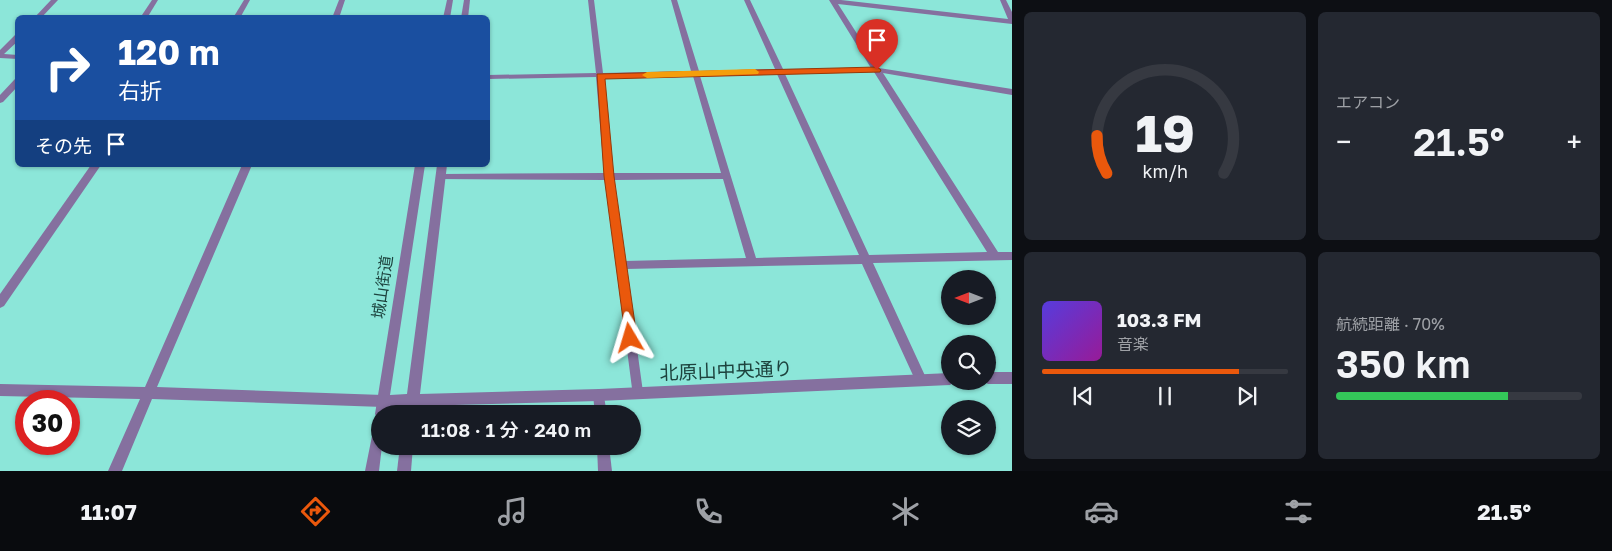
<!DOCTYPE html>
<html lang="ja">
<head>
<meta charset="utf-8">
<style>
	:root { --surface:#171b24; --page:#242831; --text:#f1f3f6; --muted:#9ea1a6; --line:#363941; --accent:#ea580c }
	body { margin:0; font-family:"Golos Text","Noto Sans JP",sans-serif; background:var(--page); color:var(--text); height:100vh; display:flex; flex-direction:column; font-size:19px; white-space:nowrap }
	* { box-sizing:border-box; margin:0 }
	p { font-size:16px; color:var(--muted) }
	.icon { flex:none; width:28px; height:28px; fill:none; stroke:currentColor; stroke-width:2; stroke-linecap:round; stroke-linejoin:round }
	.map { position:relative; flex:1; overflow:hidden }
	.panel { display:flex; flex-direction:column; gap:12px; padding:12px; background:#0d0f14; width:600px }
	.panel>* { flex:none }
	.top-card { position:absolute; left:15px; top:15px; width:475px; height:152px; border-radius:8px; box-shadow:0 1px 4px #0004; background:#1a4fa0; color:#fff; overflow:hidden }
	.needle { width:32px; rotate:270deg }
	.fabs { position:absolute; left:941px; top:270px; display:grid; gap:10px }
	.fabs a { display:grid; place-items:center; width:55px; height:55px; border-radius:50%; background:var(--surface); box-shadow:0 1px 4px #0004; font-size:25px }
	.speed { position:absolute; left:15px; top:390px; display:flex; gap:10px; font-size:25px; font-weight:700; text-align:center }
	.speed>* { display:grid; place-content:center; width:65px; height:65px; border-radius:50%; background:var(--surface); box-shadow:0 1px 4px #0004; line-height:1 }
	.speed .limit { border:8px solid #d22; background:#fff; color:#111 }
	.pin { position:absolute; display:grid; place-items:center; width:42px; height:42px; color:#fff; margin:-51px -21px; border-radius:50% 50% 50% 0; rotate:-45deg; box-shadow:0 0 5px #0007 }
	.pin .icon { rotate:45deg }
	.me { position:absolute; width:55px; margin:-28px; rotate:353deg; stroke-linejoin:round; filter:drop-shadow(0 0 4px #0008) }
	.turn { display:flex; align-items:center; gap:18px; height:105px; padding:0 20px; font-size:22px }
	.turn .icon { width:65px; height:65px; stroke-width:2.5 }
	.turn b { display:block; font-size:35px; line-height:42px }
	.then { display:flex; align-items:center; height:48px; padding:0 20px; background:#0003; gap:10px; font-size:19px }
	.big { font-size:38px; font-weight:600; line-height:1.1 }
	.panel .widget { flex:1; display:flex; flex-direction:column; justify-content:center; gap:8px; min-width:0; padding:0 18px; border-radius:8px; background:var(--page) }
	.panel .dial { align-items:center; gap:0 }
	.dial svg { height:130px; overflow:visible; fill:none; stroke:var(--line); stroke-width:7; stroke-linecap:round; text-anchor:middle }
	.dial text { fill:var(--text); stroke:none }
	.song { display:flex; align-items:center; gap:15px }
	.cover { width:60px; height:60px; border-radius:8px; background:linear-gradient(135deg,hsl(250 70% 55%),hsl(300 70% 35%)) }
	.played { height:5px; border-radius:2px; background:linear-gradient(90deg,var(--accent) 80%,var(--line) 80%) }
	.keys { display:flex; justify-content:space-around; direction:ltr }
	.heat { display:flex; justify-content:space-between; align-items:center; font-size:28px; direction:ltr }
	.charge { height:8px; border-radius:4px; background:linear-gradient(90deg,#34c759 70%,var(--line) 0) }
	.panel .tiles { flex:1; display:grid; gap:12px; grid-template-columns:repeat(2,1fr) }
	.trip { position:absolute; left:371px; top:405px; width:270px; height:50px; border-radius:25px; background:var(--surface); box-shadow:0 1px 4px #0004; font-weight:600; line-height:50px; text-align:center }
	.dock { display:flex; height:80px; justify-content:space-around; align-items:center; background:#090b0e; color:var(--muted) }
	.dock .icon { width:35px; height:35px }
	.dock .on { color:var(--accent) }
	.dock b { font-size:22px; color:var(--text) }
	main { display:flex; flex:1; min-height:0 }
	.map>svg:first-child { display:block }
</style>
</head>
<body>
<main>
<div class="map">
<svg width="1012" height="471" viewBox="0 0 1012 471">
	<rect width="100%" height="100%" fill="#8ce6d9"/>
	<g fill="none" stroke-linecap="round" stroke-linejoin="round">
		<!-- minor -->
		<g fill="#85709f" fill-rule="evenodd">
			<polygon points="51,0 58,0 41,18 34,18"/>
			<polygon points="152,0 158,0 147,18 140,18"/>
			<polygon points="244,0 250,0 240,18 233,18"/>
			<polygon points="339,0 345,0 339,18 332,18"/>
			<path d="M588 0H594L603 73 691 71 671 0H677L699 71 775 69 744 0H750L783 69 871 68 829 0H841L1008 19 1000 0H1006L1012 12V24L838 4 879 68 1012 89V95L883 73 998 252H1012V260L873 263 927 380 925 384 921 386 917 384 862 264 626 269 643 392 641 396 637 398 633 396 605 180 438 179 436 177 441 174 604 173 596 77 488 79V75L596 73ZM874 72 987 252 869 255 785 74ZM777 74 859 255 756 258 700 76ZM693 76 721 173H613L604 77ZM723 179 746 258 625 261 614 180Z"/>
			<polygon points="15,35 18,35 18,41 4,54 18,55 18,59 0,58 0,50"/>
			<polygon points="15,79 18,79 18,86 3,102 0,103 0,95"/>
			<polygon points="91,165 101,165 4,306 0,308 0,294"/>
			<polygon points="242,165 252,165 157,387 383,395 387,397 389,401 387,405 383,407 152,399 122,471 108,471 140,399 0,396 0,384 145,387"/>
			<polygon points="599,389 603,391 607,414 595,414 593,395 595,391"/>
			<polygon points="597,446 609,446 612,471 598,471"/>
		</g>
		<!-- tertiary -->
		<g fill="#85709f" fill-rule="evenodd">
			<polygon points="447,0 453,0 450,18 443,18"/>
			<polygon points="464,0 470,0 468,18 461,18"/>
			<polygon points="415,165 425,165 390,395 407,394 437,165 447,165 420,394 599,389 950,373 950,381 955,381 950,385 599,401 418,406 417,414 405,414 406,406 388,407 387,414 380,414 380,446 382,446 379,471 365,471 376,416 375,414"/>
			<polygon points="1012,372 1012,384 988,384 983,381 988,381 988,372"/>
			<polygon points="400,446 413,446 411,471 397,471"/>
		</g>
	</g>
	<!-- route -->
	<polygon fill="#ea580c" stroke="#983908" points="877,67 881,70 880,72 605,79 614,176 637,338 635,342 630,344 626,342 604,176 597,74"/>
	<!-- slow -->
	<polygon fill="#f59e0b" points="755,69 759,72 758,74 647,78 642,75 647,72"/>
	<g text-anchor="middle" dominant-baseline="central" stroke-width="4" stroke-linejoin="round" paint-order="stroke">
		<!-- street labels -->
		<g font-size="16" fill="#1d433e" stroke="#8ce6d9">
			<text transform="translate(382 287) rotate(-82)">城山街道</text>
		</g>
		<!-- near-street labels -->
		<g font-size="19" fill="#1d433e" stroke="#8ce6d9">
			<text transform="translate(726 370) rotate(-2)">北原山中央通り</text>
		</g>
	</g>
</svg>
<div class="fabs">
<a><svg class="needle" viewBox="-14 -14 28 28"><path d="M0-13l5 13h-10z" fill="#e53935"/><path d="M0 13l5-13h-10z" fill="#9ea1a6"/></svg></a>
<a><svg class="icon" aria-label="search" viewBox="0 0 24 24"><circle cx="10" cy="10" r="6"/><path d="M15 15l6 6"/></svg></a>
<a><svg class="icon" aria-label="layers" viewBox="0 0 24 24"><path d="M12 4l9 5-9 5-9-5zM3 14l9 5 9-5"/></svg></a>
</div>
<div class="speed"><div class="limit">30</div></div>
<div class="pin" style="left:877px;top:70px;background:#d93025"><svg class="icon" aria-label="arrive" viewBox="0 0 24 24"><path d="M6 21V4h12l-3 4 3 4H6"/></svg></div>
<svg class="me" style="left:630px;top:338px" viewBox="-20 -20 40 40"><path d="M0-17L14 15 0 8-14 15z" fill="#ea580c" stroke="#fff" stroke-width="4"/></svg>
<div class="trip">11:08 · 1 分 · 240 m</div>
<div class="top-card">
<div class="turn"><svg class="icon" aria-label="right" viewBox="0 0 24 24"><path d="M7 20v-9h11M14 6l5 5-5 5"/></svg><div><b>120 m</b>右折</div></div>
<div class="then">その先<svg class="icon" aria-label="arrive" viewBox="0 0 24 24"><path d="M6 21V4h12l-3 4 3 4H6"/></svg></div>
</div>
</div>
<section class="panel">
<div class="tiles">
<div class="widget dial"><svg viewBox="0 0 100 80">
<path d="M14 69A42 42 0 1 1 86 69"/>
<path d="M14 69A42 42 0 0 1 8 46" stroke="#ea580c"/>
<text x="50" y="56" font-size="32" font-weight="700">19</text>
<text x="50" y="72" font-size="11">km/h</text>
</svg></div>
<div class="widget"><p>エアコン</p>
<div class="heat"><a>−</a><b class="big">21.5°</b><a>+</a></div>
</div>
<div class="widget">
<div class="song"><i class="cover"></i><div><b>103.3 FM</b><p>音楽</p></div></div>
<div class="played"></div>
<div class="keys"><svg class="icon" aria-label="previous" viewBox="0 0 24 24"><path d="M18 5L8 12l10 7zM5 5v14"/></svg><svg class="icon" aria-label="pause" viewBox="0 0 24 24"><path d="M8 5v14M16 5v14"/></svg><svg class="icon" aria-label="next" viewBox="0 0 24 24"><path d="M6 5l10 7-10 7zM19 5v14"/></svg></div>
</div>
<div class="widget"><p>航続距離 · 70%</p><b class="big">350 km</b><div class="charge"></div></div>
</div>
</section>
</main>
<nav class="dock">
<b>11:07</b>
<svg class="icon on" aria-label="directions" viewBox="0 0 24 24"><path d="M12 3l9 9-9 9-9-9zM9 14v-3h6M13 9l2 2-2 2"/></svg>
<svg class="icon" aria-label="music" viewBox="0 0 24 24"><path d="M9 18V5l10-2v13"/><circle cx="6" cy="18" r="3"/><circle cx="16" cy="16" r="3"/></svg>
<svg class="icon" aria-label="phone" viewBox="0 0 24 24"><path d="M5 4h4l2 5-3 2q2 4 5 5l2-3 5 2v4C11 20 4 13 5 4z"/></svg>
<svg class="icon" aria-label="climate" viewBox="0 0 24 24"><path d="M12 3v18M4 7l16 10M4 17L20 7"/></svg>
<svg class="icon" aria-label="car" viewBox="0 0 24 24"><path d="M5 17H2v-5l4-1 3-4h7l3 4 3 1v5h-3M9 17h6M6 11h13"/><circle cx="7" cy="17" r="2"/><circle cx="17" cy="17" r="2"/></svg>
<svg class="icon" aria-label="filters" viewBox="0 0 24 24"><path d="M4 7h16M4 17h16"/><circle cx="9" cy="7" r="2"/><circle cx="15" cy="17" r="2"/></svg>
<b>21.5°</b>
</nav>
</body>
</html>
